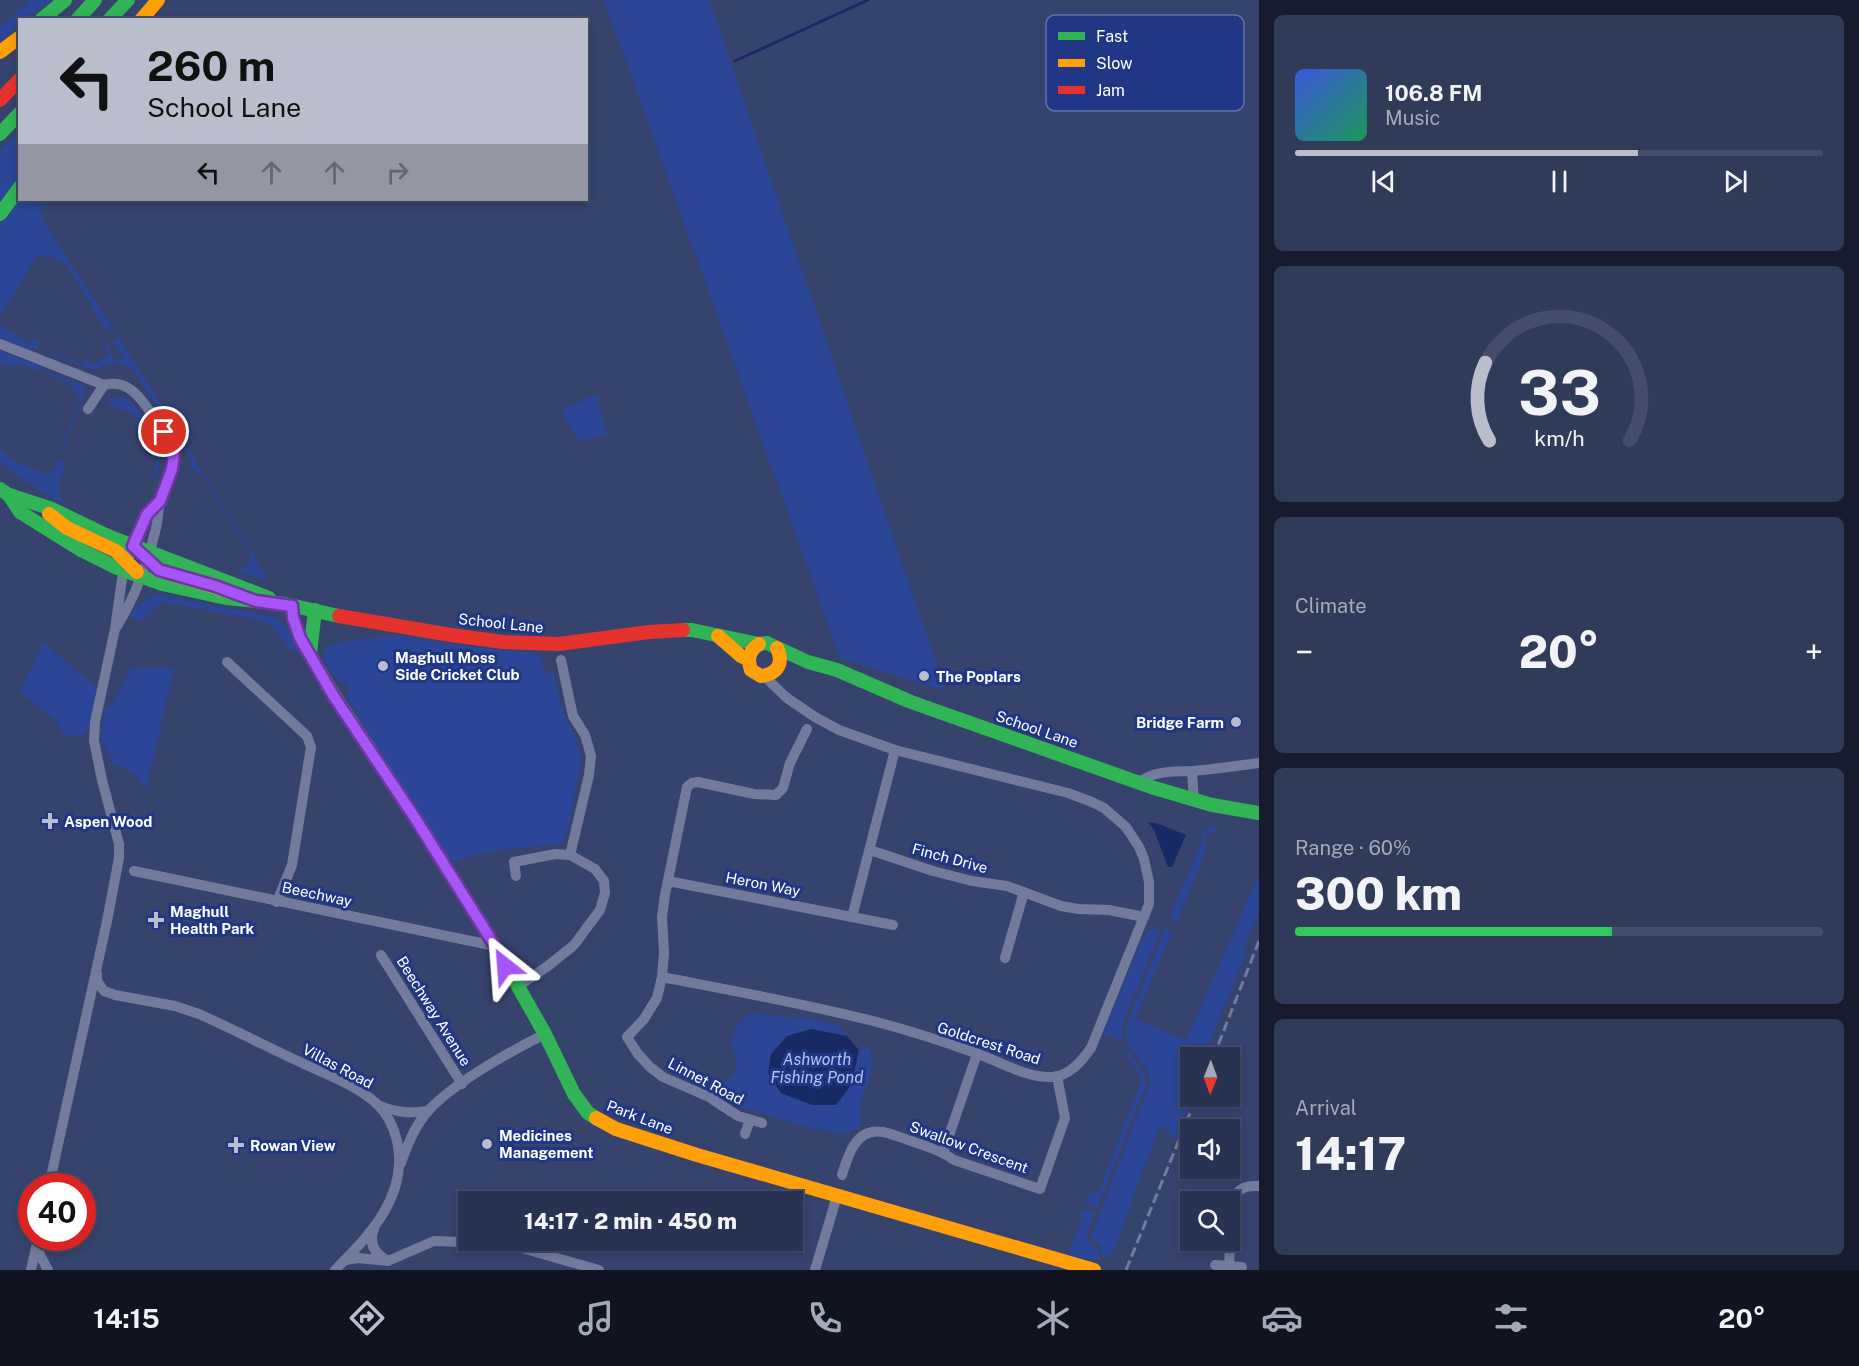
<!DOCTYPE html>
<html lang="en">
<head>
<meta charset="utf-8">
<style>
	:root { --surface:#283252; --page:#303a59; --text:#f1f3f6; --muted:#a5aab8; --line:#444d69; --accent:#b9bdcc }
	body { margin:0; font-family:"Public Sans",sans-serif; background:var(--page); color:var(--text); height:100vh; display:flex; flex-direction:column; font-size:22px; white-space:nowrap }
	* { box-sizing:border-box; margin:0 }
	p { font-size:20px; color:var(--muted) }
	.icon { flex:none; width:33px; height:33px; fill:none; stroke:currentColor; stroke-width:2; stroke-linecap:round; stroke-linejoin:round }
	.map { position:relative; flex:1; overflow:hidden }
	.panel { display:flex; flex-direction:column; gap:15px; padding:15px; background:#161c2d; width:600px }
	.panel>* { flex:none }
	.guide { position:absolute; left:18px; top:18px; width:570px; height:183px; border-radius:0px; box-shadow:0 3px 9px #0003,0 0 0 2px var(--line); background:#b9bdcc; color:#111; overflow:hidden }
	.needle { width:39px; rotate:181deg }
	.tools { position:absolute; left:1180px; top:1047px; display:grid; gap:12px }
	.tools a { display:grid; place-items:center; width:60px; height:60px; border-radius:0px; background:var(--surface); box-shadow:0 3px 9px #0003,0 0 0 2px var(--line); font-size:30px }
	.speed { position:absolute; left:18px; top:1173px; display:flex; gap:12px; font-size:30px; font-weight:700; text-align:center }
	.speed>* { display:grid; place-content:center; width:78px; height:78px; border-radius:50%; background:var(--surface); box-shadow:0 3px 9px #0003,0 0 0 2px var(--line); line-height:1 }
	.speed .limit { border:9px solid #d22; background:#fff; color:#111 }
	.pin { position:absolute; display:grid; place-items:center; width:51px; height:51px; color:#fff; margin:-26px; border:3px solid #fff; border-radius:50%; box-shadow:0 2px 6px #0007 }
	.me { position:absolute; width:66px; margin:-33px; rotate:332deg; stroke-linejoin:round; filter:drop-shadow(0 0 4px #0008) }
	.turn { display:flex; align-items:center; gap:21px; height:126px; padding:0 30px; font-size:27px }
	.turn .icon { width:78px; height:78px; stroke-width:2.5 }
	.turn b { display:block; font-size:42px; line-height:51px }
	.lanes { display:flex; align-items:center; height:57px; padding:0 30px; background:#0003; justify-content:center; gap:30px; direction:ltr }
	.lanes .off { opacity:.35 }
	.big { font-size:45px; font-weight:800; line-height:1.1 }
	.panel .card { flex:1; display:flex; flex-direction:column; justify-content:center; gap:9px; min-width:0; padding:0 21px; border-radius:9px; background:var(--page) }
	.panel .dial { align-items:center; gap:0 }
	.dial svg { height:156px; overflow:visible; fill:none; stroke:var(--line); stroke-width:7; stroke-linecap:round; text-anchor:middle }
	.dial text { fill:var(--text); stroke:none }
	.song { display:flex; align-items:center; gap:18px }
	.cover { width:72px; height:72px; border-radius:9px; background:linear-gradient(135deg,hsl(230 70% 55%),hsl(150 70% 35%)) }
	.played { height:6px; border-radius:3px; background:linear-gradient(90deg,var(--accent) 65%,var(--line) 65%) }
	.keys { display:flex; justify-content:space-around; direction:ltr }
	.heat { display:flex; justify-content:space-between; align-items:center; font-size:33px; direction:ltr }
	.charge { height:9px; border-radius:4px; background:linear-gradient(90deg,#34c759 60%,var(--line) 0) }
	.trip { position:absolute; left:458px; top:1191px; width:345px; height:60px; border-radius:0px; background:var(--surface); box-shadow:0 3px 9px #0003,0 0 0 2px var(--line); font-weight:800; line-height:60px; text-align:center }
	.tabs { display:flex; height:96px; justify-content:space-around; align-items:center; background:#101421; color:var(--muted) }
	.tabs .icon { width:42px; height:42px }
	.tabs .on { color:var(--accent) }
	.tabs b { font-size:27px; color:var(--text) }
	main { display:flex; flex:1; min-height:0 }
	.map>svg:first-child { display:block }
</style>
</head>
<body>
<main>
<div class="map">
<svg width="1259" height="1270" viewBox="0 0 1259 1270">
	<rect width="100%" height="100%" fill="#36436d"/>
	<!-- green -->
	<g fill="#2b4696">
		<polygon points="30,0 51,0 27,19 20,20 19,26 0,41 0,27"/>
		<polygon points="604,0 710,0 946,691 840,658"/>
		<polygon points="19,131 19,179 0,205 0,151"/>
		<path d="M20 200H49L39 213 146 380 268 579 266 580 236 571C246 570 252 563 250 553L206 481 201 475 190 469 192 467 191 459 133 370 121 364 114 363 92 370 52 354 53 352 83 364 86 357 92 365 109 355 103 345 107 342 110 346 108 348 117 362 123 358 113 341 118 338 110 328 106 331 68 267 56 259 45 255 37 256 0 317V226Z"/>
		<polygon points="0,325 31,344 36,338 39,343 37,349 31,350 0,338"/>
		<polygon points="0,351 43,367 41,372 23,365 13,366 0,364"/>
		<polygon points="48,372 83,386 86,389 68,437 66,436 64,441 67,443 63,453 63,441 79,404 78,394 71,385 46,374"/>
		<polygon points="597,394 601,414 608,434 580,443 565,420 563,409"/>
		<path d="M122 397C137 402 160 440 160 456 161 464 157 472 154 479L152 478C160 456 159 448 146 428 143 424 141 420 137 417 129 411 118 409 109 405L110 403 108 402 109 399Z"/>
		<path d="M0 449 13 460 45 474 54 469 61 460 64 461C66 476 51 487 64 500L62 502 42 492 0 463Z"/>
		<polygon points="161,595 274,617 286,627 298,650 293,653 274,629 264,621 164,602 141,621 130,618 136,606 139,606 150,597"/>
		<polygon points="396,635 464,646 541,654 544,673 554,673 562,709 576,738 582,758 565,843 505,850 504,849 450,862 346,697 350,691 345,683 338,682 323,657 327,647 340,642"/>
		<path d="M43 642 98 689 96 697 94 699C99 711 91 730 80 737L64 736 55 720 20 692Z"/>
		<polygon points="174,668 147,787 144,788 134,773 114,765 101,739 104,710 114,702 130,669"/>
		<polygon points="1212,826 1216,826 1213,834 1208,833 1204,844 1208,846 1177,922 1169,919 1201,844 1204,831"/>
		<path d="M1259 875V911L1244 949 1247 950 1204 1057 1191 1058V1090L1189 1095 1193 1097 1175 1142 1168 1130 1159 1127 1112 1256 1103 1258 1100 1245 1094 1241 1091 1237 1150 1083C1149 1057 1118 1052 1128 1021L1165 930 1172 933 1135 1019 1186 1040Z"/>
		<polygon points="1156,929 1161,929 1122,1025 1122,1041 1103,1034 1143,937 1150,930"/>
		<polygon points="750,1013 810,1019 839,1025 847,1036 811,1029 852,1084 859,1050 870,1047 872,1073 860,1106 861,1126 845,1134 806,1127 735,1106 723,1095 724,1082 736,1071 737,1057 731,1048 736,1026"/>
		<polygon points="1124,1046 1145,1076 1146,1085 1097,1209 1085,1204 1089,1192 1094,1194 1099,1191 1142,1080 1122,1047"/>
		<path d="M1083 1209 1095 1213C1090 1226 1079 1240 1096 1248L1099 1259 1085 1260 1069 1255 1075 1234H1077L1082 1219 1080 1218Z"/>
	</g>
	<!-- water -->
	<g fill="#182a64">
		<polygon points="1148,822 1156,823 1186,835 1172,867 1168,867 1154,830"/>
		<polygon points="811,1029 847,1036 859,1050 852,1084 836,1105 812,1105 781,1093 768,1073 771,1054 787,1036"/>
	</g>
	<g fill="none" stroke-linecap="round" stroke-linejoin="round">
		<!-- stream -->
		<polyline stroke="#182a64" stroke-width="3" points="735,61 868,0"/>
		<!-- street -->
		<g stroke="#727b9b" stroke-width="10">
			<path d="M0 344 104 385C124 380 135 391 146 406 154 418 172 438 174 453 176 469 164 486 160 501 158 510 158 520 156 528 148 562 135 597 117 626"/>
			<polyline points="88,409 104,385"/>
			<polyline points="561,660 573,716 585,735 591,756 589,775 570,855"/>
			<polyline points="227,662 307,736 311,747 292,865 277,902"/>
			<polyline points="1192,771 1194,801"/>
			<path d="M1139 782C1156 770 1174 772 1193 771 1215 769 1237 766 1259 763"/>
			<polyline points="870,850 933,871 972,881 1007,886 1061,906 1078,909 1109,910 1144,917"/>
			<polyline points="134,871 495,946"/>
			<polyline points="516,876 514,862 555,854 570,855 595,869 604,881 605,893 600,910 574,945 548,966 517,987"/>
			<polyline points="668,881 893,925"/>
			<polyline points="852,917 895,750"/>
			<polyline points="381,955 462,1084"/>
			<polyline points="1005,958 1024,892"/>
			<path d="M97 974V981L104 991 115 995 175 1006 199 1014C233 1029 267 1047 302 1063 325 1074 359 1086 378 1105 387 1114 394 1128 397 1141 409 1195 370 1235 335 1270"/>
			<path d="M662 977C734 991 807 1004 877 1022 911 1031 945 1042 978 1054 1001 1062 1026 1078 1052 1077 1069 1076 1081 1062 1091 1048L1149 904V882L1144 859 1139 847 1126 827 1104 808 1092 802 1068 793 895 750 839 730 815 717 787 698 765 677"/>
			<path d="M378 1105C395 1112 409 1114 427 1111"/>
			<polyline points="762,1123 738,1116 709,1097 663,1077 650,1067 638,1054 627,1037 644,1019 657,998 662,977 664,953 662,917 665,895 687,787 692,783 698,782 754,794 776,795 783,788 790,763 807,729"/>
			<polyline points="745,1134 750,1120"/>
			<polyline points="943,1153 977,1054"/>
			<path d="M401 1163C407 1145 415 1125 429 1110 455 1082 511 1051 545 1034"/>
			<path d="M842 1175C848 1155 856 1127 883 1132 893 1134 902 1138 911 1141 926 1146 941 1151 954 1160L1040 1189 1065 1118 1057 1076"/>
			<polyline points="49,1186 107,921 119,858 119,844 102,780 94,741 95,722 115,629 122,579 135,540 147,514 160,501"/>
			<polyline points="39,1238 39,1253 48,1270"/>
			<path d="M345 1260 358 1258 388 1261C375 1254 368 1244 374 1229"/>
			<polyline points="388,1261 434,1241 508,1244 599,1270"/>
			<polyline points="1215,1265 1242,1267"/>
			<path d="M1229 1266C1230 1251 1231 1198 1240 1190 1246 1185 1253 1186 1259 1186"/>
			<polyline points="31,1270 36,1247"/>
			<polyline points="815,1270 837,1196"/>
		</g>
		<!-- fast -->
		<g stroke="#30b455" stroke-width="14">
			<polyline points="41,20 65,0"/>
			<polyline points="77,20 95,0"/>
			<polyline points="109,20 128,0"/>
			<polyline points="0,134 20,113"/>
			<polyline points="0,214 20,187"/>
			<polyline points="0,489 9,495 52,509 108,536 269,598"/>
			<polyline points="9,495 20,512 81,550 117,568 162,584 226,598 285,604 339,616"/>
			<polyline points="292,606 293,618 300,638 334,695 415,818 495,946 545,1034 574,1094 588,1113 596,1118"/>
			<polyline points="683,630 692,630 759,644 767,643 808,662 837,670 911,702 1151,787 1212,805 1259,813"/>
			<polyline points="310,654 315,610"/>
		</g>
		<!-- slow -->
		<g stroke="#ff9f0a" stroke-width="14">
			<polyline points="141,20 158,0"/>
			<polyline points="0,52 20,37"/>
			<polyline points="49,514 67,528 116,551 137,572"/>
			<polyline points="139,551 159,570 228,591"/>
			<polyline points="718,636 741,656 748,659"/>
			<path d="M759 644C749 651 747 659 751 670L761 676C778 674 784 663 777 648"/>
			<polyline points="596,1118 616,1129 697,1155 1094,1270"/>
		</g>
		<!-- jam -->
		<g stroke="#e5322d" stroke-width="14">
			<polyline points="0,100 20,79"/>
			<polyline points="339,616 451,635 503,642 559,644 649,632 683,630"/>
		</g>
		<!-- rail -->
		<g stroke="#727c9b" stroke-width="3" stroke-dasharray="10 4.5" stroke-linecap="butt">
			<polyline points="1213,1058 1259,941"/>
			<polyline points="1126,1270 1197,1096"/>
		</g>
	</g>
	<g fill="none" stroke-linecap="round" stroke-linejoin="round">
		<defs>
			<polyline id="route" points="164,432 174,453 172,469 160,501 147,514 133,546 159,570 215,586 256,601 292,606 293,618 300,638 333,695 415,818 495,946 505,966"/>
		</defs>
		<!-- route casing -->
		<use href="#route" stroke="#6d37a1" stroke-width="15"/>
		<!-- route -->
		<use href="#route" stroke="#a855f7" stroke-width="10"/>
	</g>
	<!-- markers -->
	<g fill="#b9bdcc" stroke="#1f3784" stroke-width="2">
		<circle cx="383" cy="666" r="6"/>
		<circle cx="924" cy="676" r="6"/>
		<circle cx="1236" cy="722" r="6"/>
		<path d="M47 812h6v6h6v6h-6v6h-6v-6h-6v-6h6z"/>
		<path d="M153 911h6v6h6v6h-6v6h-6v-6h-6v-6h6z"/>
		<circle cx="487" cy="1144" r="6"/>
		<path d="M233 1136h6v6h6v6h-6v6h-6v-6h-6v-6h6z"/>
	</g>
	<g text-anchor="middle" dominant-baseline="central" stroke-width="6" stroke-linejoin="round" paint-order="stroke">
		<!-- street labels -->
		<g font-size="15" fill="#fff" stroke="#1f3784">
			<text transform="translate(501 623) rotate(6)">School Lane</text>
			<text transform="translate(1037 729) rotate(19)">School Lane</text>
			<text transform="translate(950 858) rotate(15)">Finch Drive</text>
			<text transform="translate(763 884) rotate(11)">Heron Way</text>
			<text transform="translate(317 894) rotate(12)">Beechway</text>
			<text transform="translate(434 1011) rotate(58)">Beechway Avenue</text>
			<text transform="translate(989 1043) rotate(18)">Goldcrest Road</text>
			<text transform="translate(338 1066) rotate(28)">Villas Road</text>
			<text transform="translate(706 1081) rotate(28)">Linnet Road</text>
			<text transform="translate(640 1117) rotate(21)">Park Lane</text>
			<text transform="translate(969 1147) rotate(20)">Swallow Crescent</text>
		</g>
		<!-- poi labels -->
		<g font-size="15" font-weight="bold" fill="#fff" stroke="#1f3784" text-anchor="start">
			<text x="395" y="657">Maghull Moss<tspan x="395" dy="17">Side Cricket Club</tspan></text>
			<text x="936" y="676">The Poplars</text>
			<text x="1224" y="722" text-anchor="end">Bridge Farm</text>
			<text x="64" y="821">Aspen Wood</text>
			<text x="170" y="911">Maghull<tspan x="170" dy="17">Health Park</tspan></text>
			<text x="499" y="1135">Medicines<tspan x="499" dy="17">Management</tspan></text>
			<text x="250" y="1145">Rowan View</text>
		</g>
		<!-- water labels -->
		<g font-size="16" font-style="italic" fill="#b2c2f1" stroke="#1f3784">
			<text x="817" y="1059">Ashworth<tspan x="817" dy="18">Fishing Pond</tspan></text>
		</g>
	</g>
	<!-- legend -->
	<rect x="1046" y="15" width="198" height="96" rx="9" fill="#1f3784" stroke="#6273a9" stroke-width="1.5"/>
	<rect x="1058" y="32" width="27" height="8" fill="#30b455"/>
	<rect x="1058" y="59" width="27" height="8" fill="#ff9f0a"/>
	<rect x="1058" y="86" width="27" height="8" fill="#e5322d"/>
	<g font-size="16" fill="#fff">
		<text x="1096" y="42">Fast</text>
		<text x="1096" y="69">Slow</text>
		<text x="1096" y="96">Jam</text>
	</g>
</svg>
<div class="tools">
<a><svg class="needle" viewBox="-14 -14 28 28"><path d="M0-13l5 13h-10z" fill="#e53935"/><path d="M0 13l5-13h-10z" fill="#a5aab8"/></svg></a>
<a><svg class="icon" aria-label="sound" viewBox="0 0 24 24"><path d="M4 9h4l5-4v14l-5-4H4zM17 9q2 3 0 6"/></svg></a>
<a><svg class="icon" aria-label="search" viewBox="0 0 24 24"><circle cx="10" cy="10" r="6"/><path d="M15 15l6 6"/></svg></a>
</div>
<div class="speed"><div class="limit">40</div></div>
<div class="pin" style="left:164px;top:432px;background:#d93025"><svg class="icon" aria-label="arrive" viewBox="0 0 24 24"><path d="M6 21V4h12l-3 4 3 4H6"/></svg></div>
<svg class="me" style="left:505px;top:966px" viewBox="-20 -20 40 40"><path d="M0-17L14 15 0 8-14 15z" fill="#a855f7" stroke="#fff" stroke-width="4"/></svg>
<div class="trip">14:17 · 2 min · 450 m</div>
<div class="guide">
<div class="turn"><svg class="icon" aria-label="left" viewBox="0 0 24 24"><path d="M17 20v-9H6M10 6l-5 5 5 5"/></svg><div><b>260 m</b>School Lane</div></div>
<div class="lanes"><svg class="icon" aria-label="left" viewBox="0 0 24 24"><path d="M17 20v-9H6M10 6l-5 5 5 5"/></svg><svg class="icon off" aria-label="ahead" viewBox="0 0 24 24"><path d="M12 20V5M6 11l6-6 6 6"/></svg><svg class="icon off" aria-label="ahead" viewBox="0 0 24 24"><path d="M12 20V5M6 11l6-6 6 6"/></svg><svg class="icon off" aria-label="right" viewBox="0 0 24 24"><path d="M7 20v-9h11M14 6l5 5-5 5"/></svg></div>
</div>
</div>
<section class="panel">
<div class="card">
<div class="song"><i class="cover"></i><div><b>106.8 FM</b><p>Music</p></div></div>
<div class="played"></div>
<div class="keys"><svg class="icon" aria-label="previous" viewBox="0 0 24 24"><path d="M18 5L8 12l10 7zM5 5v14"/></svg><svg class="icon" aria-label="pause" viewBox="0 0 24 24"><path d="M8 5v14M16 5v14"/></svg><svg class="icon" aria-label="next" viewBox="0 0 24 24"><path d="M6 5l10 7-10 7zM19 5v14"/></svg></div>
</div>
<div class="card dial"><svg viewBox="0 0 100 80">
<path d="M14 69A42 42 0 1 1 86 69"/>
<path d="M14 69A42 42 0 0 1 12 29" stroke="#b9bdcc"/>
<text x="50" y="56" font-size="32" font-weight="700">33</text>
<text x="50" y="72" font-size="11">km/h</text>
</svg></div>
<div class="card"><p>Climate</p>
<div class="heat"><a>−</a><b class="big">20°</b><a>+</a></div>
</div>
<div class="card"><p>Range · 60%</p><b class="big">300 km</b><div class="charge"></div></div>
<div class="card"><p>Arrival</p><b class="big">14:17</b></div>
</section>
</main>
<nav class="tabs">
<b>14:15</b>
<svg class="icon on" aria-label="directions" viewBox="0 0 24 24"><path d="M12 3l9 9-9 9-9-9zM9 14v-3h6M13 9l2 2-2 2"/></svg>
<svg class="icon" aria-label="music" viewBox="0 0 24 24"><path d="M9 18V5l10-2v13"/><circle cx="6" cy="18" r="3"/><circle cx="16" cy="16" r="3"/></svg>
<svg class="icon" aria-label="phone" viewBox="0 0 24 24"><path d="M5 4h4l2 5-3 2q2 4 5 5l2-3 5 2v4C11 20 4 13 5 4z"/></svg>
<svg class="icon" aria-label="climate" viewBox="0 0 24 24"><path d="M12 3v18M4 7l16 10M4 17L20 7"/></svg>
<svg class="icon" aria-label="car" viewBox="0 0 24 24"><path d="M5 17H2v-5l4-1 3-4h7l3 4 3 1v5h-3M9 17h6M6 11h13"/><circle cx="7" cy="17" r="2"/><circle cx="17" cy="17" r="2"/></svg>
<svg class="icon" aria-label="filters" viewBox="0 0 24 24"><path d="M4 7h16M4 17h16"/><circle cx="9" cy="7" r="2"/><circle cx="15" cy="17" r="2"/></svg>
<b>20°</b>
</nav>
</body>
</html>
